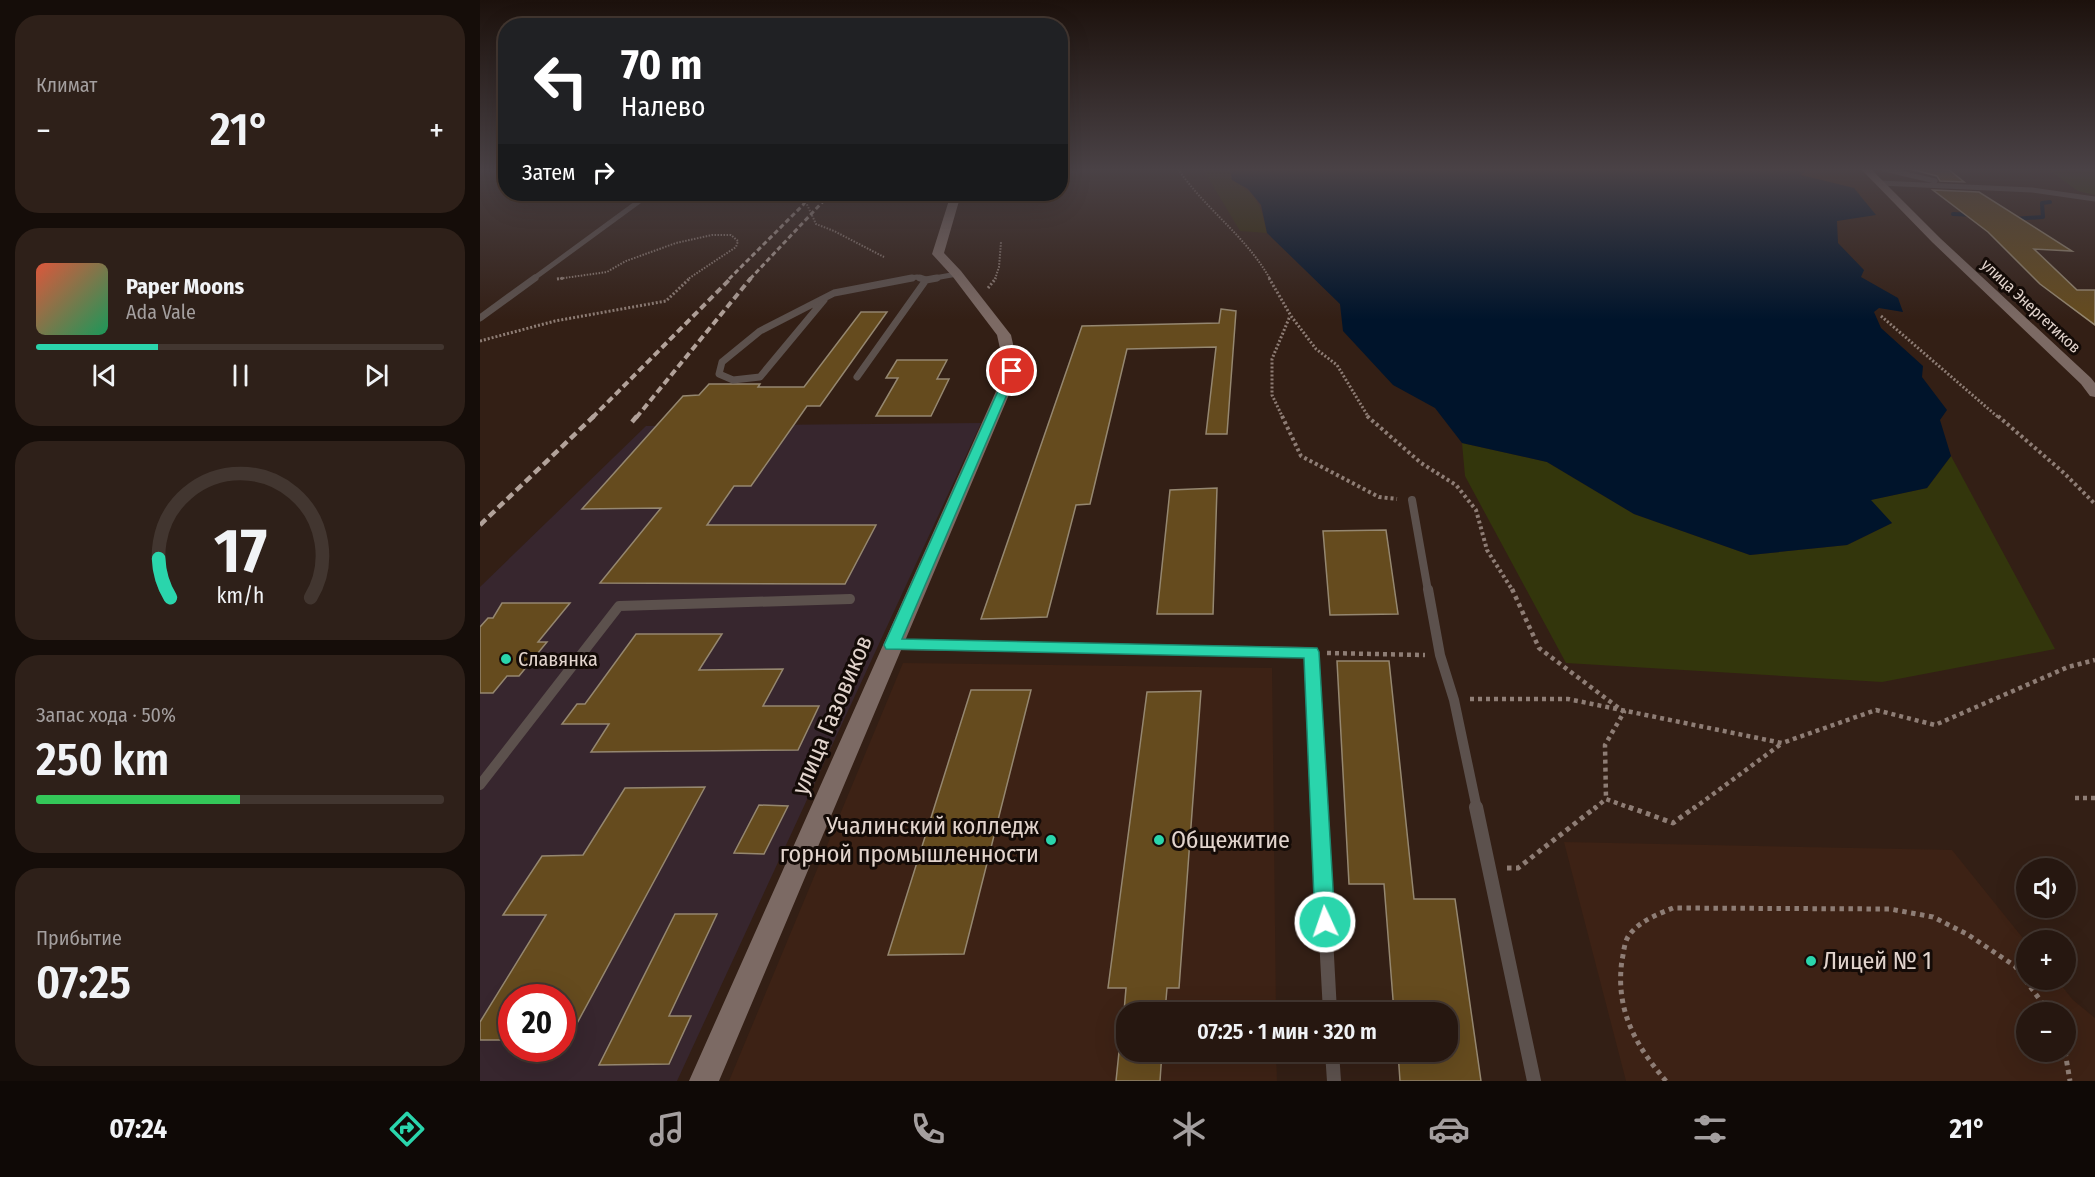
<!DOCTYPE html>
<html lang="ru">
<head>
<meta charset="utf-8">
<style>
	:root { --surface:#261710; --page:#2e2019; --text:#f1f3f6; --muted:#a49f9f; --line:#423630; --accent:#2ad5ac }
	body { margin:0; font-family:"Fira Sans Condensed",sans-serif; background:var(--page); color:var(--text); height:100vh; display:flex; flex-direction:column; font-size:22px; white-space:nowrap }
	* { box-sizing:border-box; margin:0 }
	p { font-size:20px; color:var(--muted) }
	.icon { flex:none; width:33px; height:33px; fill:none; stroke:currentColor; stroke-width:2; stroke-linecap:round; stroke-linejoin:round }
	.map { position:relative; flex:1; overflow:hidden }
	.side { display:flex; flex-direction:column; gap:15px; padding:15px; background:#150d09; width:480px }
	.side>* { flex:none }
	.banner { position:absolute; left:18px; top:18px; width:570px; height:183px; border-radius:24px; box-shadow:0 6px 24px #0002,0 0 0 2px var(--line); background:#202124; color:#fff; overflow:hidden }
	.buttons { position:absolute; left:1536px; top:858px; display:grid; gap:12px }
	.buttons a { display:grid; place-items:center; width:60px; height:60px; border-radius:50%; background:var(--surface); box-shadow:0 6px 24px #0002,0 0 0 2px var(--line); font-size:30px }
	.speed { position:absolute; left:18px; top:984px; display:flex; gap:12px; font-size:30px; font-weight:700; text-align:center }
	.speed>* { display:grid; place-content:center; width:78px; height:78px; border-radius:50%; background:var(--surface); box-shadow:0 6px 24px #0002,0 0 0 2px var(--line); line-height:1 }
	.speed .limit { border:9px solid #d22; background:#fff; color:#111 }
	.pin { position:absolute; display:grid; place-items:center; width:51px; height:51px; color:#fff; margin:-26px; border:3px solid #fff; border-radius:50%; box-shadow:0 2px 6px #0007 }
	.me { position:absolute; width:66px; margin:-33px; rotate:357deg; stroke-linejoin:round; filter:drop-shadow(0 0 4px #0008) }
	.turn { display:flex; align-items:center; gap:21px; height:126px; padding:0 24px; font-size:27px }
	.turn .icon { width:78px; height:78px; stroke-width:2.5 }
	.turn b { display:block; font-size:42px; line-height:51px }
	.then { display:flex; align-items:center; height:57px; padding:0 24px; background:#0003; gap:12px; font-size:22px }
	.big { font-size:45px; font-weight:600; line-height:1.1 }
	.side .tile { flex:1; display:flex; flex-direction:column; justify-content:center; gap:9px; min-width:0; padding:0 21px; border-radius:24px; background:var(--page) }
	.side .dial { align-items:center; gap:0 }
	.dial svg { height:156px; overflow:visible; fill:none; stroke:var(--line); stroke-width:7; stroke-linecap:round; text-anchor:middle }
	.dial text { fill:var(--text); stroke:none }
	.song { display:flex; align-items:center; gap:18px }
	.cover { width:72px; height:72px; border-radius:9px; background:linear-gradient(135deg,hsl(10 70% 55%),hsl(150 70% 35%)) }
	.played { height:6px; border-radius:3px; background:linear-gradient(90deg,var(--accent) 30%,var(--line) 30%) }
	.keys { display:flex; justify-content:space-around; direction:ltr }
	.heat { display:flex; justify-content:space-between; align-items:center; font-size:33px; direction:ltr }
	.charge { height:9px; border-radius:4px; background:linear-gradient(90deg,#34c759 50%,var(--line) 0) }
	.trip { position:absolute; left:636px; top:1002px; width:342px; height:60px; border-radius:24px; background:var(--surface); box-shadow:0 6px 24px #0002,0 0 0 2px var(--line); font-weight:600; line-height:60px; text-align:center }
	.tabs { display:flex; height:96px; justify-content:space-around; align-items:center; background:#0f0906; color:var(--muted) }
	.tabs .icon { width:42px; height:42px }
	.tabs .selected { color:var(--accent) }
	.tabs b { font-size:27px; color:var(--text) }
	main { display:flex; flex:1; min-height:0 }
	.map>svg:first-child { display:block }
</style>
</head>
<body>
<main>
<section class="side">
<div class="tile"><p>Климат</p>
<div class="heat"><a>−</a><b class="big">21°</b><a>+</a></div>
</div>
<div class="tile">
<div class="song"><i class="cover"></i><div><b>Paper Moons</b><p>Ada Vale</p></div></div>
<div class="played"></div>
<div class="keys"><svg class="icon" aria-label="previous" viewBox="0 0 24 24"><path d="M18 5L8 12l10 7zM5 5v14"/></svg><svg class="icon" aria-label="pause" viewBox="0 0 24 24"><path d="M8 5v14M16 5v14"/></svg><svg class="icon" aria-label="next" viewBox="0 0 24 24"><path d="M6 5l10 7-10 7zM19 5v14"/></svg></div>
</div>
<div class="tile dial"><svg viewBox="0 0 100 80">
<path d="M14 69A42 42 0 1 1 86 69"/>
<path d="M14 69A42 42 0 0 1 8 49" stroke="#2ad5ac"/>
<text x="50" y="56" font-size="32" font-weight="700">17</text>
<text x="50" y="72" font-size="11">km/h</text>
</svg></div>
<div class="tile"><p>Запас хода · 50%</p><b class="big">250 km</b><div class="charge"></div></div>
<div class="tile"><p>Прибытие</p><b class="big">07:25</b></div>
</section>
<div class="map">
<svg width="1615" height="1081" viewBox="0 0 1615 1081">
	<rect width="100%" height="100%" fill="#331f15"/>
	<!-- commercial -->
	<path fill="#37262e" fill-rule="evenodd" d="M501 423 197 1081H0V587L166 426ZM32 998H82V1048H32Z"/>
	<!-- built -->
	<g fill="#3d2215" fill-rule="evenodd">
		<polygon points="423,663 792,668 796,1012 646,1012 646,1052 796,1052 797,1081 249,1081"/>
		<path d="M1084 842 1472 850 1546 942V980H1577L1593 1000 1615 1018V1081H1146ZM1546 1012H1586V1052H1546Z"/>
	</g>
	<!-- green -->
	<g fill="#33360c">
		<polygon points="1568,169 1615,169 1615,195 1598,191"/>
		<polygon points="982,443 1067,462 1154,514 1270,555 1367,545 1412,523 1390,500 1447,488 1471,456 1575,649 1402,682 1086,663 985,476"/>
	</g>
	<!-- sand -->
	<path fill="#342b0a" d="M723 169H750L752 180C778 195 781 205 787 233L760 231Z"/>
	<!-- water -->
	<polygon fill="#00142b" points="750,169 1327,169 1321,175 1374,188 1396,215 1357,221 1358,243 1384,270 1381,277 1418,298 1423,312 1399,308 1394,312 1401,328 1443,366 1442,377 1467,410 1460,420 1471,456 1447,488 1391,500 1412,523 1367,545 1270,555 1154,514 1067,462 982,443 955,408 913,385 863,331 860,304 787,233 781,205 768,189 752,180"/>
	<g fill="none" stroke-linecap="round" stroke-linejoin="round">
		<!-- stream -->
		<g stroke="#00142b" stroke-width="4">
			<polyline points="1473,214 1495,215"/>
			<polyline points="1533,219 1563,217 1562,203 1570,202"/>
		</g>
	</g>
	<!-- building -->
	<g fill="#654b1e" stroke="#958770" stroke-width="1.5">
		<polygon points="1430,169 1468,169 1484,182 1460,181 1457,176"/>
		<polygon points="1453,190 1499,192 1592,251 1554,249 1597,290 1615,290 1615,325 1560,284 1508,232"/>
		<polygon points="741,309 756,311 747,434 726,434 736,347 647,349 610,504 596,505 567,617 501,619 602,326 739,323"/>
		<polygon points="381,312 407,312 340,406 327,406 271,486 254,486 227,525 396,525 365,584 120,583 181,508 102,509 203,396 219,395 229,384 280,384 278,387 324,387"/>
		<polygon points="417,360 467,360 457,379 469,379 451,416 396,416 418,378 406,378"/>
		<polygon points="737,488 733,614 677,614 690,490"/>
		<polygon points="906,530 918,614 850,615 843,531"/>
		<polygon points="22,603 90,603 58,642 67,642 39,676 27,676 13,693 0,693 0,627 8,618 13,618"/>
		<polygon points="156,634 242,634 219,670 303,669 283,706 339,706 318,750 111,752 129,724 82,724 97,704 105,704"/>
		<polygon points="857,661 909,661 934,899 975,899 1001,1081 920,1081 918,1052 968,1052 968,1012 914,1012 904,884 869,884"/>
		<polygon points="491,690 551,690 484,954 408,955"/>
		<polygon points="721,691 699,988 687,988 685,1012 644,1012 646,988 628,988 667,692"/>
		<polygon points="225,787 82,1051 82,998 32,998 32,1040 0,1040 0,1022 66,915 23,915 62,856 103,855 145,788"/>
		<polygon points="279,805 308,806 284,854 254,853"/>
		<polygon points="195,914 237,914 189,1016 211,1016 189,1064 119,1065"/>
		<polygon points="639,1052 682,1052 680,1081 636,1081"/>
	</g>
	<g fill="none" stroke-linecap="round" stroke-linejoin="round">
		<!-- path-far4 -->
		<g stroke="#8e7d75" stroke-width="2" stroke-dasharray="1.5 1.5" stroke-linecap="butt">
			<path d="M698 169C726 210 766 236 790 279"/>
			<polyline points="327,194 324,198 336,224 354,231 404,257"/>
			<polyline points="77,279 127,272 146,261 196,243 232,235 251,235 258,241 256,247 208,279"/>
			<polyline points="515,279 519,267 521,242"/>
		</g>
		<!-- path-far3 -->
		<g stroke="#8e7d75" stroke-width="3" stroke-dasharray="2 2" stroke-linecap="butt">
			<polyline points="789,278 811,316 836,349 857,365 889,418"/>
			<polyline points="77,279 85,278"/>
			<polyline points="508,288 516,278"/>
			<polyline points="1401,316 1519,418"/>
			<polyline points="0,341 75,321 186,301 210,278"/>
			<polyline points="803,418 792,395 792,359 810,316"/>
		</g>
		<!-- path-far2 -->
		<g stroke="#8e7d75" stroke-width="4" stroke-dasharray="3 3" stroke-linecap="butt">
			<polyline points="802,416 821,456 899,497 917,499"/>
			<polyline points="887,416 941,463 976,485 996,510 1007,550 1033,591"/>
			<polyline points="1518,416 1584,473 1615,504"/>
		</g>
		<!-- path-far1 -->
		<g stroke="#8e7d75" stroke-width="4.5" stroke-dasharray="4 4" stroke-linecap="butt">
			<polyline points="1032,589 1059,648 1144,712 1125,745 1126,799"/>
			<polyline points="847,653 945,655"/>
			<polyline points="990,699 1088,699 1302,743 1396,710 1455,725 1588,667 1615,660"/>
			<polyline points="1595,798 1615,798"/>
			<polyline points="1114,809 1126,799 1153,809"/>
			<polyline points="1213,809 1301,744"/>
		</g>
		<!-- path -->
		<g stroke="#8e7d75" stroke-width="5" stroke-dasharray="4.5 4.5" stroke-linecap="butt">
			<polyline points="1149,807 1193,823 1215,807"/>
			<polyline points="1027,868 1038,868 1116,807"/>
			<polyline points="1585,1052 1590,1081"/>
			<path d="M1186 1081C1155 1045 1135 1009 1142 960 1144 952 1144 941 1150 934 1160 921 1178 914 1193 908L1410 909 1453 917 1487 934 1535 966 1569 1012"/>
		</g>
		<!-- lane-far4 -->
		<g stroke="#5c514d" stroke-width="5">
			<polyline points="1404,169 1455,181"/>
			<polyline points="1400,183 1552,190 1615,199"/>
			<polyline points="53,279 169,194"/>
			<polyline points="424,279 437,277 444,279"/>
			<polyline points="449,279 477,274"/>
		</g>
		<!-- lane-far3 -->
		<g stroke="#5c514d" stroke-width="7">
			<polyline points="440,278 446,280"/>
			<polyline points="344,300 280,377 253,380 239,374 242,362 280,331 354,293 432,278"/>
			<polyline points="0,318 55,278"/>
			<polyline points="377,377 446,280 457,278"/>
		</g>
		<!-- lane-far2 -->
		<polyline stroke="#5c514d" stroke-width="8" points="932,500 948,591"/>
		<!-- lane-far1 -->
		<g stroke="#5c514d" stroke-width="10">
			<polyline points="948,589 960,655 974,700 997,809"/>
			<polyline points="412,645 831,652 839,809"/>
			<polyline points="0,785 139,606 370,599"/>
		</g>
		<!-- lane -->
		<g stroke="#5c514d" stroke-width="14">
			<polyline points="839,807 850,1012"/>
			<polyline points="996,807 1054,1081"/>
			<polyline points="852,1052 854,1081"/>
		</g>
		<!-- secondary -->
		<g fill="#7c6a64" fill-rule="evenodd">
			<polygon points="1381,169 1391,169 1460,238 1611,378 1615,383 1615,397 1610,396 1601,384 1452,242"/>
			<polygon points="471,194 481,194 464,253 481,271 531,335 539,371 239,1081 209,1081 525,371 517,335 473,277 452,254"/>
		</g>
		<!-- rail-far2 -->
		<g stroke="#b2a29a" stroke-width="3" stroke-dasharray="5 3" stroke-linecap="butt">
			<polyline points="249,279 323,205 330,194"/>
			<polyline points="270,279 350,194"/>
		</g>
		<!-- rail-far1 -->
		<g stroke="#b2a29a" stroke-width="4" stroke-dasharray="7 4" stroke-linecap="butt">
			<polyline points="112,418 251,278"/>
			<polyline points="156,418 271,278"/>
		</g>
		<!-- rail -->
		<g stroke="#b2a29a" stroke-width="4.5" stroke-dasharray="8 4.5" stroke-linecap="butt">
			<polyline points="152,422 157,416"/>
			<polyline points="0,525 114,416"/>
		</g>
	</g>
	<!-- sky -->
	<linearGradient id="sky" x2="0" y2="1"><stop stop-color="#1c110c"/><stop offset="0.53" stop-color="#4a4246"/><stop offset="1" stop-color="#4a4246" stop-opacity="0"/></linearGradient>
	<rect width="1615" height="320" fill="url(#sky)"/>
	<!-- route -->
	<polygon fill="#2ad5ac" stroke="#1b8a70" stroke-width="1.5" points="532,367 537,371 422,639 837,648 839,652 855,922 853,930 845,932 838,930 835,922 824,658 406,649 404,645 527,371"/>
	<!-- markers -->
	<g fill="#2ad5ac" stroke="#140b07" stroke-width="2">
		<circle cx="26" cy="659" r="6"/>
		<circle cx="571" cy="840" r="6"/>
		<circle cx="679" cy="840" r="6"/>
		<circle cx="1331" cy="961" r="6"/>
	</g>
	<g text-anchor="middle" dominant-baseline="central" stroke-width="6" stroke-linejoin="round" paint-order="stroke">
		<!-- far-street labels -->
		<g font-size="16" fill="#e2d4cd" stroke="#140b07">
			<text transform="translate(1551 306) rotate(43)">улица Энергетиков</text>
		</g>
		<!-- poi labels -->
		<g font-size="20" fill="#e2d4cd" stroke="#140b07" text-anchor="start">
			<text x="38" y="659">Славянка</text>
		</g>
		<!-- near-street labels -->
		<g font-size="24" fill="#e2d4cd" stroke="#140b07">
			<text transform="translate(352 715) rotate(-67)">улица Газовиков</text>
		</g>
		<!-- near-poi labels -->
		<g font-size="24" fill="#e2d4cd" stroke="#140b07" text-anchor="start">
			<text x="559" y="826" text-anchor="end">Учалинский колледж<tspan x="559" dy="28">горной промышленности</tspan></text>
			<text x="691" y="840">Общежитие</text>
			<text x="1343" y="961">Лицей № 1</text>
		</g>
	</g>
</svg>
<div class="buttons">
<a><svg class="icon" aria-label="sound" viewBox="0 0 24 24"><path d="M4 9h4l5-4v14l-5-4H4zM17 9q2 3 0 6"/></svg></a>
<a>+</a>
<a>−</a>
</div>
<div class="speed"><div class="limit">20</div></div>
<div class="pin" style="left:532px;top:371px;background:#d93025"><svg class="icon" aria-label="arrive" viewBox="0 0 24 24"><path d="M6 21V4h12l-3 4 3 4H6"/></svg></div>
<svg class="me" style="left:845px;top:922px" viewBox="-20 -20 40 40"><circle r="17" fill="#2ad5ac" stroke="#fff" stroke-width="3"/><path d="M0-11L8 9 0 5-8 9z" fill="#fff"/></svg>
<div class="trip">07:25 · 1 мин · 320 m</div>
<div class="banner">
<div class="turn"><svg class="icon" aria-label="left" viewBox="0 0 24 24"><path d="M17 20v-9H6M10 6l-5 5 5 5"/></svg><div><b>70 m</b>Налево</div></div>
<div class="then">Затем<svg class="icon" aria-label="right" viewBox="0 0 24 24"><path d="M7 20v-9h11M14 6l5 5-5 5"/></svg></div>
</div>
</div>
</main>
<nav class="tabs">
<b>07:24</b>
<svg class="icon selected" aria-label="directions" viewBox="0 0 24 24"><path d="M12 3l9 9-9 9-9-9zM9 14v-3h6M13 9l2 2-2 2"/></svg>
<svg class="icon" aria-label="music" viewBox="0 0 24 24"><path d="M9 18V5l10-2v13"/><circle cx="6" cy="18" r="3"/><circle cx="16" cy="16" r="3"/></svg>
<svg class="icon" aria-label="phone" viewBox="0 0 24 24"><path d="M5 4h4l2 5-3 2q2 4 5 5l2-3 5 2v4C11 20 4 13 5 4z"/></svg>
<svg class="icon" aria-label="climate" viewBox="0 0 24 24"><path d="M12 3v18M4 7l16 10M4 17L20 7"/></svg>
<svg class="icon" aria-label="car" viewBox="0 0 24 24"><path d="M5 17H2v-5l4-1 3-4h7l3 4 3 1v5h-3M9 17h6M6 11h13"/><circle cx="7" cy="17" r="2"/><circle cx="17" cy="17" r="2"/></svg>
<svg class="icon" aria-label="filters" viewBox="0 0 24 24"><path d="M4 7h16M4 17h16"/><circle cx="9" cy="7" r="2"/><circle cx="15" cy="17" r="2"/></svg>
<b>21°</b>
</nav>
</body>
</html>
